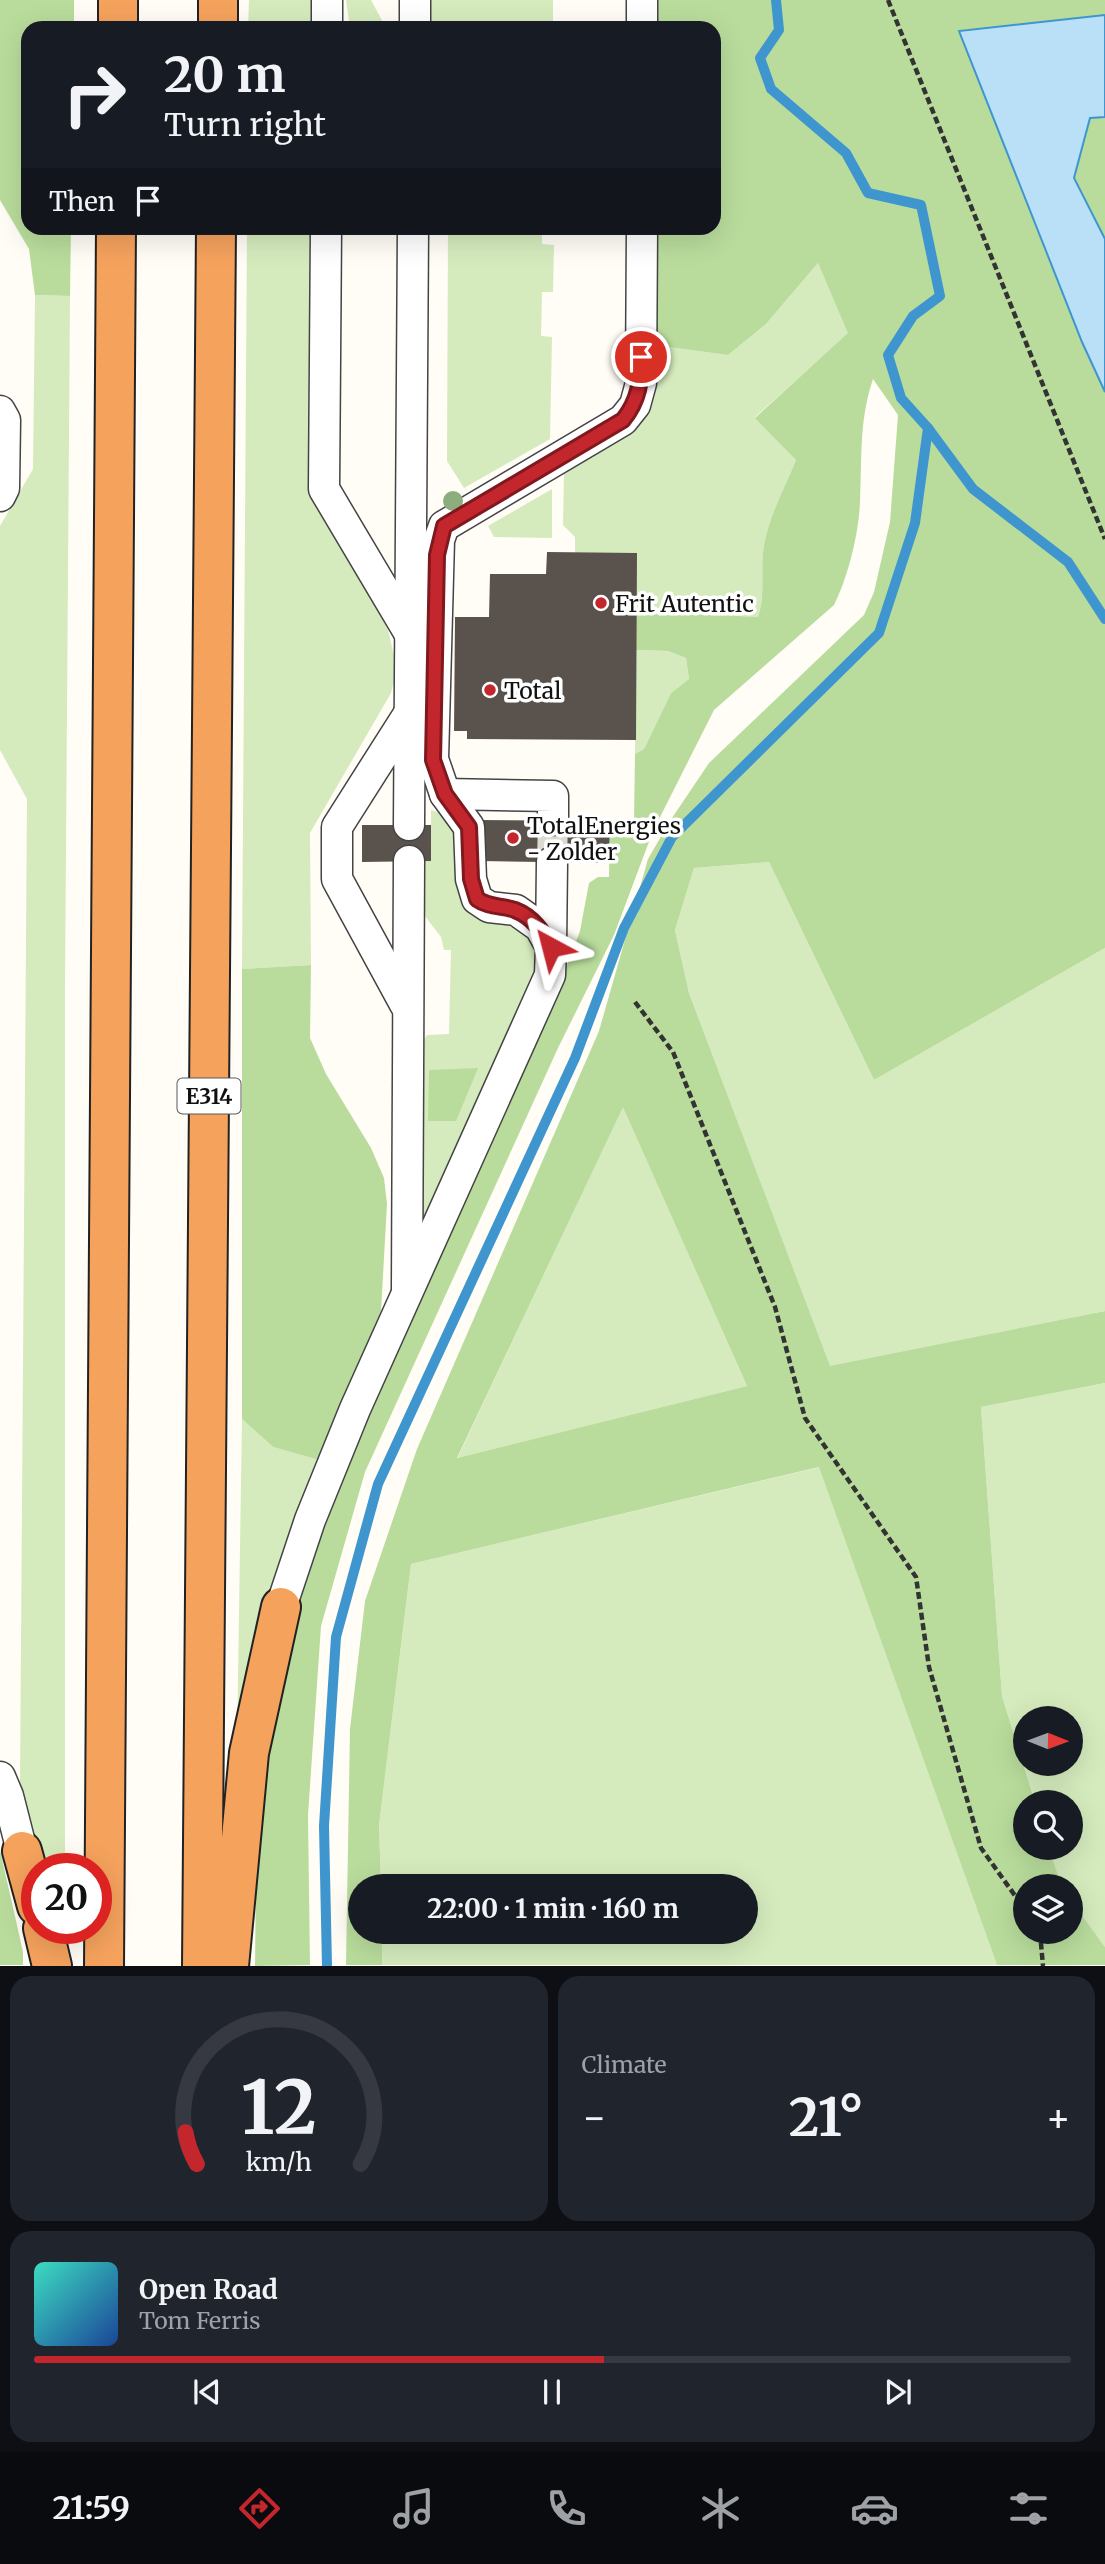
<!DOCTYPE html>
<html lang="en">
<head>
<meta charset="utf-8">
<style>
	:root { --surface:#171b24; --page:#20242c; --text:#f1f3f6; --muted:#9ea1a6; --line:#363941; --accent:#c4262e }
	body { margin:0; font-family:Merriweather,serif; background:var(--page); color:var(--text); height:100vh; display:flex; flex-direction:column; font-size:26px; white-space:nowrap }
	* { box-sizing:border-box; margin:0 }
	p { font-size:23px; color:var(--muted) }
	.icon { flex:none; width:38px; height:38px; fill:none; stroke:currentColor; stroke-width:2; stroke-linecap:round; stroke-linejoin:round }
	.map { position:relative; height:1966px; overflow:hidden }
	.side { display:flex; flex-direction:column; gap:10px; padding:10px; background:#0d0f14; flex:1 }
	.side>* { flex:none }
	.top-card { position:absolute; left:21px; top:21px; width:700px; height:214px; border-radius:21px; box-shadow:0 7px 28px #0002; background:#171b24; color:var(--text); overflow:hidden }
	.needle { width:46px; rotate:91deg }
	.controls { position:absolute; left:1013px; top:1706px; display:grid; gap:14px }
	.controls a { display:grid; place-items:center; width:70px; height:70px; border-radius:50%; background:var(--surface); box-shadow:0 7px 28px #0002; font-size:35px }
	.speed { position:absolute; left:21px; top:1853px; display:flex; gap:14px; font-size:35px; font-weight:700; text-align:center }
	.speed>* { display:grid; place-content:center; width:91px; height:91px; border-radius:50%; background:var(--surface); box-shadow:0 7px 28px #0002; line-height:1 }
	.speed .limit { border:10px solid #d22; background:#fff; color:#111 }
	.pin { position:absolute; display:grid; place-items:center; width:60px; height:60px; color:#fff; margin:-30px; border:4px solid #fff; border-radius:50%; box-shadow:0 2px 7px #0007 }
	.me { position:absolute; width:77px; margin:-38px; rotate:322deg; stroke-linejoin:round; filter:drop-shadow(0 0 5px #0008) }
	.turn { display:flex; align-items:center; gap:24px; height:147px; padding:0 28px; font-size:32px }
	.turn .icon { width:91px; height:91px; stroke-width:2.5 }
	.turn b { display:block; font-size:49px; line-height:60px }
	.then { display:flex; align-items:center; height:66px; padding:0 28px; background:#0003; gap:14px; font-size:26px }
	.big { font-size:52px; font-weight:700; line-height:1.1 }
	.side .tile { flex:1; display:flex; flex-direction:column; justify-content:center; gap:10px; min-width:0; padding:0 24px; border-radius:21px; background:var(--page) }
	.side .dial { align-items:center; gap:0 }
	.dial svg { height:182px; overflow:visible; fill:none; stroke:var(--line); stroke-width:7; stroke-linecap:round; text-anchor:middle }
	.dial text { fill:var(--text); stroke:none }
	.song { display:flex; align-items:center; gap:21px }
	.cover { width:84px; height:84px; border-radius:10px; background:linear-gradient(135deg,hsl(170 70% 55%),hsl(220 70% 35%)) }
	.played { height:7px; border-radius:4px; background:linear-gradient(90deg,var(--accent) 55%,var(--line) 55%) }
	.keys { display:flex; justify-content:space-around; direction:ltr }
	.heat { display:flex; justify-content:space-between; align-items:center; font-size:38px; direction:ltr }
	.side .tiles { flex:1; display:grid; gap:10px; grid-template-columns:1fr 1fr }
	.tile:last-child { grid-column:span 2 }
	.trip { position:absolute; left:348px; top:1874px; width:410px; height:70px; border-radius:35px; background:var(--surface); box-shadow:0 7px 28px #0002; font-weight:700; line-height:70px; text-align:center }
	.menu { display:flex; height:112px; justify-content:space-around; align-items:center; background:#090b0e; color:var(--muted) }
	.menu .icon { width:49px; height:49px }
	.menu .active { color:var(--accent) }
	.menu b { font-size:32px; color:var(--text) }
	.map>svg:first-child { display:block }
</style>
</head>
<body>
<div class="map">
<svg width="1105" height="1966" viewBox="0 0 1105 1966">
	<rect width="100%" height="100%" fill="#fffdf5"/>
	<!-- green -->
	<g fill="#d5ebbd" fill-rule="evenodd">
		<polygon points="249,0 317,0 317,28 248,28"/>
		<polygon points="346,0 371,0 386,28 350,28"/>
		<rect x="426" y="0" width="127" height="28"/>
		<polygon points="247,228 316,228 315,492 388,630 397,668 391,693 310,833 311,965 242,969"/>
		<polygon points="448,228 542,228 542,244 554,245 553,292 542,292 541,336 552,337 550,439 464,488 447,461"/>
		<path d="M818 263 849 333 755 417 796 460C786 485 772 510 766 536 758 563 767 591 758 617L636 611 575 553V537L563 525 564 470 643 417 653 345 728 355 766 324Z"/>
		<polygon points="35,295 70,296 65,988 65,1869 43,1869 20,1786 27,799 0,750 0,526 33,469"/>
		<polygon points="552,489 552,538 494,537 488,526"/>
		<polygon points="636,650 668,651 686,658 689,679 671,693 644,749 635,754"/>
		<polygon points="431,810 446,815 504,918 531,939 540,972 424,1227 418,1228 419,1047 427,1035 449,1034 451,950 444,950 441,937 421,911 420,861 431,861"/>
		<polygon points="769,862 874,1080 1105,948 1105,1311 830,1367 689,993 675,930 694,868"/>
		<polygon points="623,1106 747,1386 457,1459"/>
		<path d="M1105 1383V1947L1071 1900V1886H1062L1059 1883 1048 1848H1071V1802H1035L1002 1696 981 1407ZM1026 1718H1071V1764H1026Z"/>
		<polygon points="242,1419 273,1447 319,1460 237,1745"/>
		<polygon points="820,1467 997,1965 382,1965 382,1932 746,1932 746,1886 381,1886 379,1825 411,1564"/>
	</g>
	<!-- forest -->
	<g fill="#b9dc9c" fill-rule="evenodd">
		<polygon points="0,0 74,0 74,28 28,28 28,228 71,228 70,296 35,295 29,249 0,200"/>
		<path d="M653 0H1105V948L874 1080 769 862 694 868 675 930 689 993 830 1366 1105 1311V1383L981 1407 1002 1696 1035 1802H1026V1848H1048L1062 1886H1026V1932H1071V1900L1105 1947V1965H997L819 1467 411 1564 379 1825 381 1886H360V1932H382V1965H346L350 1729 365 1601 417 1449 599 1031 648 859 670 821 709 763 864 615 874 592 890 522 898 415 873 379C859 420 862 459 860 502 859 532 848 578 834 605L714 710 653 831 614 935 558 1048 365 1472 321 1626 308 1815 310 1965 255 1966 257 1789 268 1720 323 1499 555 997 580 931 589 883 598 877H609L610 821H634L635 754 644 749 671 693 689 679 686 658 668 651 636 650V611L758 617C767 591 758 563 766 536 772 510 786 485 796 460L755 418 848 333 818 263 766 324 728 355 653 345 652 228H714V28H653ZM623 1107 747 1386 458 1458H457Z"/>
		<polygon points="311,965 310,1038 326,1074 371,1148 384,1178 387,1204 381,1311 319,1460 273,1447 242,1419 242,969"/>
		<polygon points="478,1068 456,1121 428,1121 429,1070"/>
		<polygon points="0,1850 23,1952 23,1965 0,1965"/>
	</g>
	<!-- water -->
	<polygon fill="#b9e0f7" stroke="#3f96cf" stroke-width="2" points="1105,15 1105,117 1090,118 1074,178 1105,239 1105,392 1082,342 959,31"/>
	<g fill="none" stroke-linecap="round" stroke-linejoin="round">
		<!-- stream -->
		<g stroke="#3f96cf" stroke-width="10">
			<polyline points="928,428 973,489 1068,562 1105,619"/>
			<polyline points="327,1966 324,1826 336,1637 378,1484 575,1058 624,928 672,837 879,633 915,523 928,428 901,398 888,355 913,316 940,296 921,205 868,193 846,153 771,89 760,58 779,30 776,0"/>
		</g>
	</g>
	<!-- building -->
	<g fill="#5a524d">
		<polygon points="547,552 637,553 636,740 467,739 467,731 454,731 455,617 489,617 490,574 546,574"/>
		<polygon points="480,820 610,821 609,863 480,861"/>
		<polygon points="362,825 431,825 431,861 362,862"/>
	</g>
	<g fill="none" stroke-linecap="round" stroke-linejoin="round">
		<!-- minor-tunnel -->
		<polyline stroke="#dbdad3" stroke-width="30" stroke-dasharray="30 15" stroke-linecap="butt" points="552,862 553,820"/>
		<defs>
			<g id="minor">
				<polyline points="327,28 327,0"/>
				<polyline points="415,28 415,0"/>
				<polyline points="642,28 642,0"/>
				<polyline points="326,228 324,489 410,634"/>
				<polyline points="0,411 5,420 4,488 0,496"/>
				<polyline points="445,794 553,796 553,820"/>
				<polyline points="409,825 413,228"/>
				<polyline points="551,947 552,862"/>
				<polyline points="405,1004 337,879 337,827 410,712"/>
				<polyline points="407,1288 409,861"/>
				<polyline points="281,1607 310,1520 355,1409 550,975 551,947 540,927 516,910 489,907 477,899 471,879 469,827 445,794 433,759 439,540 444,526 623,420 635,405 641,383 642,228"/>
				<polyline points="0,1777 8,1796 22,1851"/>
			</g>
			<g id="highway">
				<polyline points="118,28 118,0"/>
				<polyline points="218,28 218,0"/>
				<polyline points="22,1851 37,1906"/>
				<polyline points="43,1928 52,1966"/>
				<polyline points="104,1966 116,228"/>
				<polyline points="202,1966 216,228"/>
				<polyline points="229,1966 249,1753 281,1607"/>
			</g>
		</defs>
		<!-- minor casing -->
		<use href="#minor" stroke="#444" stroke-width="33"/>
		<!-- highway casing -->
		<use href="#highway" stroke="#222" stroke-width="42"/>
		<!-- path -->
		<g stroke="#333" stroke-width="4.5" stroke-dasharray="7 3.5" stroke-linecap="butt">
			<polyline points="888,0 1105,539"/>
			<polyline points="635,1002 673,1052 775,1307 805,1418 916,1577 929,1667 981,1848 1026,1911"/>
			<polyline points="1040,1932 1043,1966"/>
		</g>
		<!-- minor -->
		<use href="#minor" stroke="#fff" stroke-width="30"/>
		<!-- highway -->
		<use href="#highway" stroke="#f5a25d" stroke-width="38"/>
	</g>
	<!-- trees -->
	<circle fill="#8dad7f" cx="453" cy="501" r="10"/>
	<g fill="none" stroke-linecap="round" stroke-linejoin="round">
		<defs>
			<path id="route" d="M551 947C543 932 533 917 515 910 501 905 490 908 477 899L471 879 469 827 445 794 433 760 437 555 444 526 623 420C639 400 641 382 641 357"/>
		</defs>
		<!-- route casing -->
		<use href="#route" stroke="#7f191e" stroke-width="18"/>
		<!-- route -->
		<use href="#route" stroke="#c4262e" stroke-width="12"/>
	</g>
	<!-- markers -->
	<g fill="#c4262e" stroke="#fff" stroke-width="2.5">
		<circle cx="601" cy="603" r="7"/>
		<circle cx="490" cy="690" r="7"/>
		<circle cx="513" cy="838" r="7"/>
	</g>
	<g text-anchor="middle" dominant-baseline="central" stroke-width="7" stroke-linejoin="round" paint-order="stroke">
		<!-- shield labels -->
		<rect fill="#fff" stroke="#585858" stroke-width="2" x="177.5" y="1078.5" width="63" height="35" rx="5"/>
		<g font-size="21" font-weight="bold" fill="#111">
			<text x="209" y="1096">E314</text>
		</g>
		<!-- poi labels -->
		<g font-size="23" fill="#111" stroke="#fff" text-anchor="start">
			<text x="615" y="603">Frit Autentic</text>
			<text x="504" y="690">Total</text>
			<text x="527" y="825">TotalEnergies<tspan x="527" dy="26">- Zolder</tspan></text>
		</g>
	</g>
</svg>
<div class="controls">
<a><svg class="needle" viewBox="-14 -14 28 28"><path d="M0-13l5 13h-10z" fill="#e53935"/><path d="M0 13l5-13h-10z" fill="#9ea1a6"/></svg></a>
<a><svg class="icon" aria-label="search" viewBox="0 0 24 24"><circle cx="10" cy="10" r="6"/><path d="M15 15l6 6"/></svg></a>
<a><svg class="icon" aria-label="layers" viewBox="0 0 24 24"><path d="M12 4l9 5-9 5-9-5zM3 14l9 5 9-5"/></svg></a>
</div>
<div class="speed"><div class="limit">20</div></div>
<div class="pin" style="left:641px;top:357px;background:#d93025"><svg class="icon" aria-label="arrive" viewBox="0 0 24 24"><path d="M6 21V4h12l-3 4 3 4H6"/></svg></div>
<svg class="me" style="left:551px;top:947px" viewBox="-20 -20 40 40"><path d="M0-17L14 15 0 8-14 15z" fill="#c4262e" stroke="#fff" stroke-width="4"/></svg>
<div class="trip">22:00 · 1 min · 160 m</div>
<div class="top-card">
<div class="turn"><svg class="icon" aria-label="right" viewBox="0 0 24 24"><path d="M7 20v-9h11M14 6l5 5-5 5"/></svg><div><b>20 m</b>Turn right</div></div>
<div class="then">Then<svg class="icon" aria-label="arrive" viewBox="0 0 24 24"><path d="M6 21V4h12l-3 4 3 4H6"/></svg></div>
</div>
</div>
<section class="side">
<div class="tiles">
<div class="tile dial"><svg viewBox="0 0 100 80">
<path d="M14 69A42 42 0 1 1 86 69"/>
<path d="M14 69A42 42 0 0 1 9 55" stroke="#c4262e"/>
<text x="50" y="56" font-size="32" font-weight="700">12</text>
<text x="50" y="72" font-size="11">km/h</text>
</svg></div>
<div class="tile"><p>Climate</p>
<div class="heat"><a>−</a><b class="big">21°</b><a>+</a></div>
</div>
<div class="tile">
<div class="song"><i class="cover"></i><div><b>Open Road</b><p>Tom Ferris</p></div></div>
<div class="played"></div>
<div class="keys"><svg class="icon" aria-label="previous" viewBox="0 0 24 24"><path d="M18 5L8 12l10 7zM5 5v14"/></svg><svg class="icon" aria-label="pause" viewBox="0 0 24 24"><path d="M8 5v14M16 5v14"/></svg><svg class="icon" aria-label="next" viewBox="0 0 24 24"><path d="M6 5l10 7-10 7zM19 5v14"/></svg></div>
</div>
</div>
</section>
<nav class="menu">
<b>21:59</b>
<svg class="icon active" aria-label="directions" viewBox="0 0 24 24"><path d="M12 3l9 9-9 9-9-9zM9 14v-3h6M13 9l2 2-2 2"/></svg>
<svg class="icon" aria-label="music" viewBox="0 0 24 24"><path d="M9 18V5l10-2v13"/><circle cx="6" cy="18" r="3"/><circle cx="16" cy="16" r="3"/></svg>
<svg class="icon" aria-label="phone" viewBox="0 0 24 24"><path d="M5 4h4l2 5-3 2q2 4 5 5l2-3 5 2v4C11 20 4 13 5 4z"/></svg>
<svg class="icon" aria-label="climate" viewBox="0 0 24 24"><path d="M12 3v18M4 7l16 10M4 17L20 7"/></svg>
<svg class="icon" aria-label="car" viewBox="0 0 24 24"><path d="M5 17H2v-5l4-1 3-4h7l3 4 3 1v5h-3M9 17h6M6 11h13"/><circle cx="7" cy="17" r="2"/><circle cx="17" cy="17" r="2"/></svg>
<svg class="icon" aria-label="filters" viewBox="0 0 24 24"><path d="M4 7h16M4 17h16"/><circle cx="9" cy="7" r="2"/><circle cx="15" cy="17" r="2"/></svg>
</nav>
</body>
</html>
